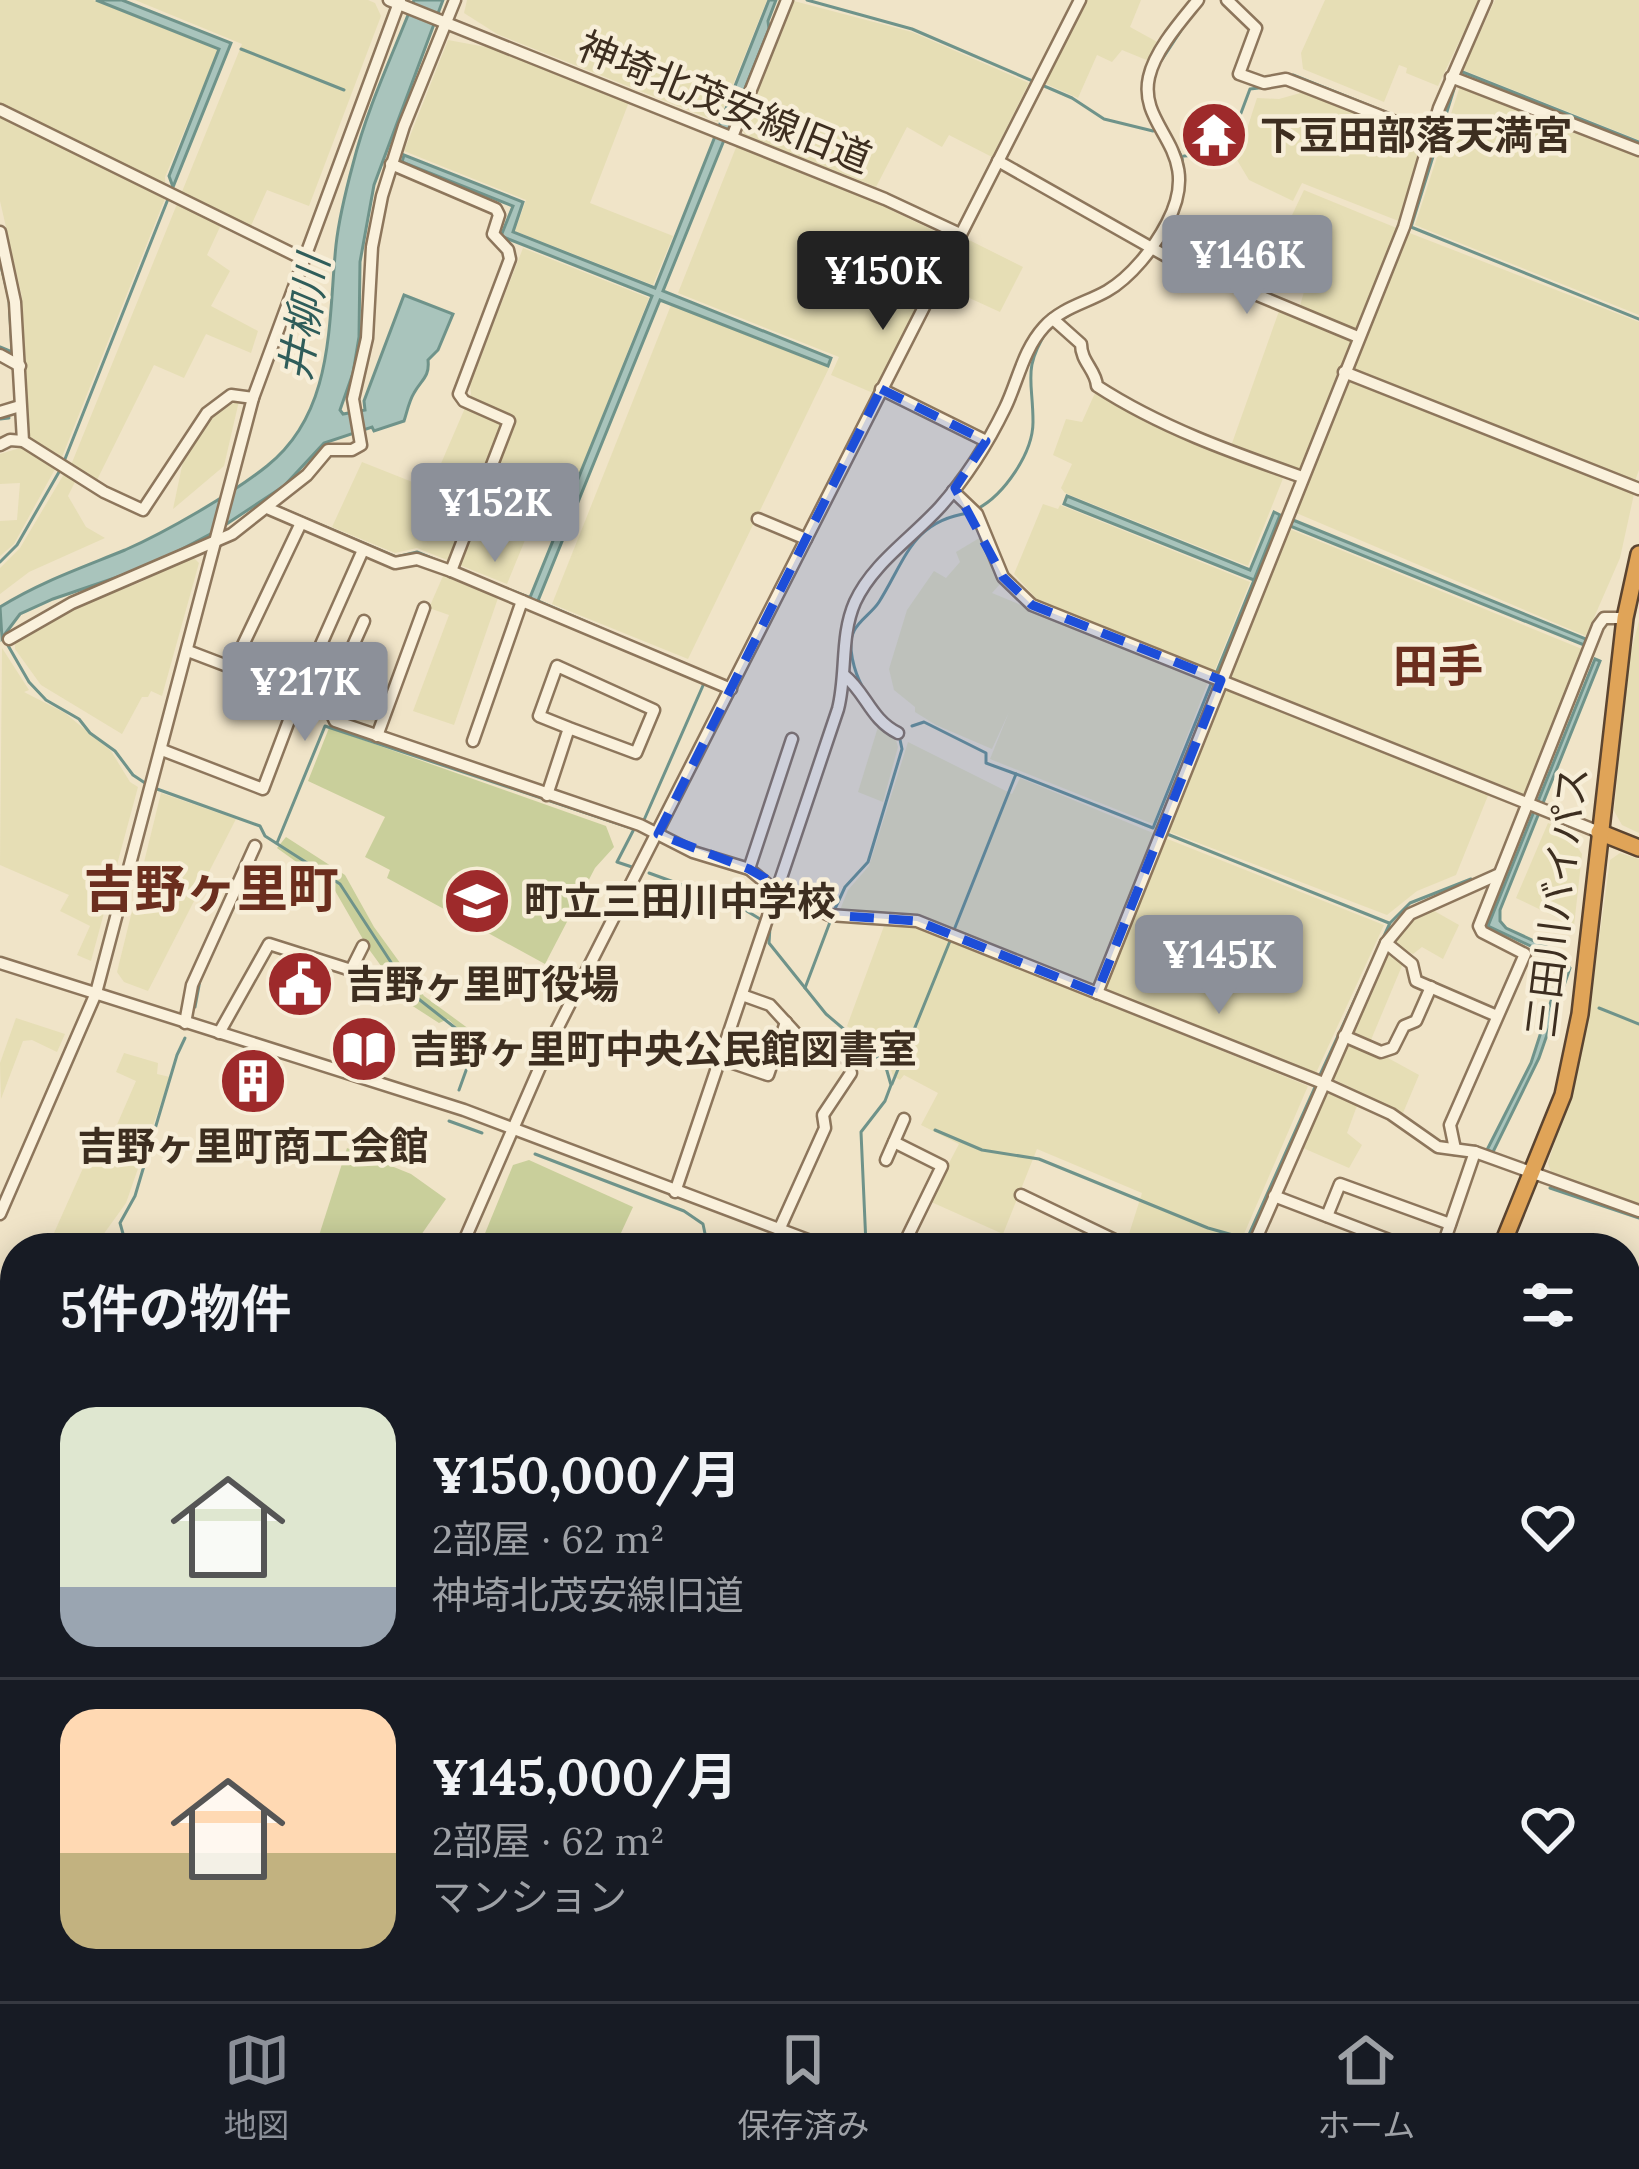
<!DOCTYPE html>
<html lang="ja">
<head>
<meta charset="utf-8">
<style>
	:root { --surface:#171b24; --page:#242831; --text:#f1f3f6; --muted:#9ea1a6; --line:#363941; --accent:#8c9099 }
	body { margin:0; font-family:Lora,"Noto Sans JP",serif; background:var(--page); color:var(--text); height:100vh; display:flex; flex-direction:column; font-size:45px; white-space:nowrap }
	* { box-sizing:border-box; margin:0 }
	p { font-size:39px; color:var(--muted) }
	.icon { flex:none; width:66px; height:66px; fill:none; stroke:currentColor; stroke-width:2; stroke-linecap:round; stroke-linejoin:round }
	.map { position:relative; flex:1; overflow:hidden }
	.panel { position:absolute; left:0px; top:1233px; width:1641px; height:768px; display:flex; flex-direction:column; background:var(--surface); border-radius:48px 48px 0 0; box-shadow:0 6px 30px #0003 }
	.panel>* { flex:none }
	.price { position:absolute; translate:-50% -102px; padding:0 27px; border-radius:12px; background:var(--accent); color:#fff; font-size:39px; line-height:78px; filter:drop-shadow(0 3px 6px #0008) }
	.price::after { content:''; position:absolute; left:50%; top:72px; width:36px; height:27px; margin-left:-18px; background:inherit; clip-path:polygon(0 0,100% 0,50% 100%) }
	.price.on { background:#222; color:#fff }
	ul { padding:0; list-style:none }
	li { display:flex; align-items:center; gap:36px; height:300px; padding:0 60px }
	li+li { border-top:3px solid var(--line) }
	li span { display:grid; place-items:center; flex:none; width:336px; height:240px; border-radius:36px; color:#555 }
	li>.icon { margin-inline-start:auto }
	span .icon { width:144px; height:144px; fill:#fffc; stroke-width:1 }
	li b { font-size:51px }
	h2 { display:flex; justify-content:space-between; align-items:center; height:144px; padding:0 60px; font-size:51px }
	.tabs { display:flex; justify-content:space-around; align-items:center; height:168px; border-top:3px solid var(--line); background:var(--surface); font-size:33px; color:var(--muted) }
	.tabs a { display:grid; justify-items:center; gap:6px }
	.tabs .on { color:var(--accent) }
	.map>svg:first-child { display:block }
	.farmland { fill:#e6deb5 }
	.green { fill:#c9cf9b }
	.water { fill:#a9c4bc; stroke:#6f938a; stroke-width:3 }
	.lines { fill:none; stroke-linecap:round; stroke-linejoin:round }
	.stream { stroke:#6f938a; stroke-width:3 }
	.river { stroke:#a9c4bc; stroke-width:18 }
	.minor-casing { stroke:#8d765c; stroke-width:15 }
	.major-casing { stroke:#5b4430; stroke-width:18 }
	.highway-casing { stroke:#5b4430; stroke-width:20 }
	.minor { stroke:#faf1dc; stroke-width:10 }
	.major { stroke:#f3d9a0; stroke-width:14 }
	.highway { stroke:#e0a458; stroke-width:15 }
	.rail-casing { stroke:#3d2e20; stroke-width:8 }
	.rail { stroke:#f7eed8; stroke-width:3; stroke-dasharray:9; stroke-linecap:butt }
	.marked { fill:#1d4ed8; fill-opacity:0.2; stroke:#1d4ed8; stroke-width:9; stroke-dasharray:24 15; stroke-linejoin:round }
	.labels { text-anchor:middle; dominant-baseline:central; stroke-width:9; stroke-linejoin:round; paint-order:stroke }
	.street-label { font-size:39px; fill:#3d2e20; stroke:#f7eed8 }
	.poi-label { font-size:39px; font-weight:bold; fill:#3d2e20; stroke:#f7eed8; text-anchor:start }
	.water-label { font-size:42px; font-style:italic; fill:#2f5d5a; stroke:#f7eed8 }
	.quarter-label { font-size:45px; font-weight:bold; fill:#6b2e1e; stroke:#f7eed8 }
	.district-label { font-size:51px; font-weight:bold; fill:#6b2e1e; stroke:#f7eed8 }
</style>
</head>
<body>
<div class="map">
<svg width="1639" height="2001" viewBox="0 0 1639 2001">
	<rect width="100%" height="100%" fill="#f0e4c8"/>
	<g class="farmland">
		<polygon points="0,0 93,0 218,50 165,177 166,196 62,457 29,437 22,297 0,201"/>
		<polygon points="135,0 368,0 375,3 381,16 309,206 267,190 250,228 225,216 207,255 230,271 211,306 258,331 251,353 206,334 184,378 154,365 97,480 71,465 242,44"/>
		<polygon points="467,0 767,0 718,122 497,34 464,13"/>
		<polygon points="1086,0 1141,0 1130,27 1161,44 1149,61 1122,50 1112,62 1097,55 1078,98 1044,83"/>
		<polygon points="1325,0 1479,0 1438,86 1406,73 1407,68 1399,65 1384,102 1303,69 1301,53"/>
		<polygon points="1495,0 1639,0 1639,140 1463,70"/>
		<polygon points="794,1 912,32 1029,83 992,157 949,135 942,147 907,127 876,187 745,135 742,129"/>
		<polygon points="448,40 491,48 629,102 590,203 673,236 653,285 515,231 526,200 404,151"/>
		<polygon points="1461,83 1639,156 1639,315 1415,225"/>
		<polygon points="1304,92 1425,139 1401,222 1302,183 1293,201 1249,180 1237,160 1257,98 1279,99"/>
		<polygon points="737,145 876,203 943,235 947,245 873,393 831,375 839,357 678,293"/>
		<polygon points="1304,190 1399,229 1356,329 1300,306 1305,288 1288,279 1293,262 1274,253"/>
		<polygon points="1407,232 1639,322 1639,470 1635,481 1351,369"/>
		<polygon points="965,238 1023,267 1000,312 941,285"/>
		<polygon points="523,248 649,298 554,537 530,528 507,584 417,548 395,553 332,527 362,462 430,489 471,394 470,384"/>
		<polygon points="671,305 829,368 688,659 552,604"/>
		<polygon points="1279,311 1353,340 1299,471 1231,446"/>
		<polygon points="1346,378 1634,494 1620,558 1586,636 1294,512"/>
		<polygon points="1101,392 1133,414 1211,450 1284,476 1248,566 1065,493 1061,488 1072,464 1053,455 1066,419 1082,422 1095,393"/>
		<polygon points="239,401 224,466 173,509 186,447 211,413"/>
		<polygon points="23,447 55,469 14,544 0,556 0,521 17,520 20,483 0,484 0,454"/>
		<polygon points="64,474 77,478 68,496 86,527 105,538 29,572 0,594 0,568 20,548"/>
		<polygon points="1043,504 1058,509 1060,505 1250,582 1214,672 1041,604 1014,574"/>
		<polygon points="1287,528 1582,649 1524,794 1228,677"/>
		<polygon points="981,537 1001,583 992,593 1208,682 1153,824 990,759 1009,712 992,749 936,725 915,712 915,707 894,690 889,669 907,610 934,571 946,578 960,562 956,552"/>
		<polygon points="192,556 199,563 162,696 151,691 148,697 142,697 122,734 41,685 15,649 15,640 82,604 139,583"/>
		<polygon points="443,576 498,598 454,725 413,711 449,615 429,608"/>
		<polygon points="1639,621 1639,833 1622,825 1614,811 1629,659"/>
		<polygon points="2,648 29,690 24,692 65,713 111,751 130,782 138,787 91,961 77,955 90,926 60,911 69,895 0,865"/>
		<polygon points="1224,687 1489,793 1456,875 1417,891 1387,915 1167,831"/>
		<polygon points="878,727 895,737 898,747 883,802 858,792"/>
		<polygon points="908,742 1012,794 1020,778 1153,833 1094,986 913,915 840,910 848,890 869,866"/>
		<polygon points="161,793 236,819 148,991 124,982 117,972"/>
		<polygon points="1548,823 1566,831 1582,854 1574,926 1516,898"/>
		<polygon points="1165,838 1384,925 1316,1073 1105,989"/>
		<polygon points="1620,853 1639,859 1639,1205 1551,1172 1548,1163 1574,1084 1590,1005 1610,860"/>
		<polygon points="1429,908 1459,925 1443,959 1422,947 1413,954 1393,943 1410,919"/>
		<polygon points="912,925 1308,1086 1244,1234 1247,1248 1134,1248 1139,1241 1129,1234 1142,1193 1037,1149 1003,1234 929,1201 959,1144 921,1125 938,1093 904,1075 900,1080 893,1076 887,1058 847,1026 884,926"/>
		<polygon points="1389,950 1404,961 1368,1047 1419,1075 1403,1113 1331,1078"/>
		<polygon points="16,1018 65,1034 57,1052 32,1040 23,1041 1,1099 0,1063"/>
		<polygon points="124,1053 158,1063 157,1074 170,1077 126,1203 95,1246 54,1233 96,1139 109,1143 136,1081 116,1072"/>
		<polygon points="1328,1090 1358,1103 1347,1133 1362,1145 1349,1168 1303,1148"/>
		<polygon points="1639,1365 1639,1516 1626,1510 1626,1392"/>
		<polygon points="0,1659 15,1665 15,1829 0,1823"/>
		<polygon points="0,1829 15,1836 15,1983 0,1977"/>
		<polygon points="21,1986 349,1986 343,2001 58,2001"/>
		<polygon points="537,1986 714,1986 711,2001 531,2001"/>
	</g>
	<g class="green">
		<polygon points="329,728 606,826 614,847 595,868 545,964 387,878 390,870 365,857 385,817 308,781"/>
		<polygon points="286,837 345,875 374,927 424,996 469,1029 464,1034 448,1019 439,1023 408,1003 368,948 334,889 277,848"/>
		<polygon points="347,1148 411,1174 446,1199 412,1248 315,1248"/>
		<polygon points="529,1160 633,1207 614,1248 479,1248 513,1165"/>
		<polygon points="877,1986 1429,1986 1452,2001 863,2001"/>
	</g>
	<g class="water">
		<polygon points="96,0 122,0 231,43 173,187 169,176 219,49"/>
		<path d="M 414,0 L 443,0 L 374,185 L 360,262 L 359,337 L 353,373 L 340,410 L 343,414 L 365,410 L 364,401 L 404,295 L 453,314 L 438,350 L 428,360 C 430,377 421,380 414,393 C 409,401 407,412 404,421 L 374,431 L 372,427 L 324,443 L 284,486 L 216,531 L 150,566 L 53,599 L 20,614 L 2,638 L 0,607 C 40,582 81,568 125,550 C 166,532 232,494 267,466 C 335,412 328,322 336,245 C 339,218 346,190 353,164 C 367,108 393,54 414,0 Z"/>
		<polygon points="769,0 776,0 768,21 769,29 663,291 831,358 828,366 660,300 537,603 529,600 652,296 501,236 513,206 402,162 404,155 523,202 513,232 655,288"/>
		<polygon points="1067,496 1250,570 1274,512 1280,515 1254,580 1064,504"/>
		<polygon points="1293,520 1586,639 1584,645 1290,526"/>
		<polygon points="1595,659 1600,661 1500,910 1500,921 1506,928 1560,953 1570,968 1539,1058 1493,1152 1487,1150 1531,1063 1562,967 1556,958 1488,926"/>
	</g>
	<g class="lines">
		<g class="stream">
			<polyline points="807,0 912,29 1072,98 1104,119 1153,131"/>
			<polyline points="241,49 344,90"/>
			<polyline points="1161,61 1182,29"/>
			<polyline points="1460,71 1639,142"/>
			<polyline points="1293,75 1425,128"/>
			<polyline points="1454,89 1411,227 1639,319"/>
			<polyline points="1173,142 1182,157 1183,171"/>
			<polyline points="1184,156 1226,153 1250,89 1286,85"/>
			<polyline points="0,262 9,299 12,352 0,347"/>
			<polyline points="1061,320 1078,310"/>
			<polyline points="0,419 9,418"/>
			<polyline points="65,459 168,199"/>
			<polyline points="281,508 396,557 417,552 441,562"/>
			<path d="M 977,509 C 1004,495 1033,453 1033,422 C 1033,379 1022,370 1048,329"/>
			<polyline points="0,562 17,545 59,472"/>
			<polyline points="495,584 531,598"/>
			<polyline points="538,601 683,664"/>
			<polyline points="6,642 29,682 46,700 79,719 90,733 115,751 133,775 148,785"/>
			<polyline points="1217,671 1254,580"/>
			<path d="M 862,686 C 855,673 846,645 854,631 C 859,620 872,613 879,602 C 906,559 912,521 969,513"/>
			<polyline points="912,726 924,722 986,753 986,763 1016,774"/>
			<polyline points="157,789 260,826 265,836 340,884 411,993 463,1034 469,1048 468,1065 459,1090"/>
			<polyline points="644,820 705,681"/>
			<polyline points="1167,834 1389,923"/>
			<polyline points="277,843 325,726 634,829 617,862 632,867"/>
			<polyline points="649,873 737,905 760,919"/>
			<polyline points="833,913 845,887 868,862 902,749 899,735"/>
			<polyline points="770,927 769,943 826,1014 885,1064 891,1085 885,1101 861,1132 866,1245"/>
			<polyline points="954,930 1016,774 1153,828 1211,684"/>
			<polyline points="204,971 235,903"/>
			<polyline points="805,988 830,922"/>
			<polyline points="195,1007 200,980"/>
			<polyline points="1599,1008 1639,1024"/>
			<polyline points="1320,1075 1390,923 1410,903 1471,879"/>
			<polyline points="892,1084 950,941"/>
			<polyline points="449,1121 482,1133"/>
			<polyline points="935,1130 982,1150 1039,1159 1208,1228 1247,1239 1315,1087"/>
			<polyline points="535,1154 684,1211 703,1224 708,1248"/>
			<polyline points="1550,1188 1639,1218"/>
			<polyline points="127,1248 120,1223 135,1196 177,1055 185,1038"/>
			<polyline points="4,1512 7,1506"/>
			<polyline points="1626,1514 1639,1520"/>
			<polyline points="0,1652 15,1657"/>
			<polyline points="0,1826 15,1832"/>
			<polyline points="718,2001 720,1986"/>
			<polyline points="911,2001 913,1997"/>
		</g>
		<polyline class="river" points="1626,1861 1639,1847"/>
		<g class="minor-casing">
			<g id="minor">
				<polyline points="389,0 885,199 960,234"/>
				<polyline points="1227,0 1256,28 1239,74 1264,83 1286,79 1431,136"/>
				<polyline points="1451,77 1639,150"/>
				<polyline points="0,110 303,259"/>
				<polyline points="732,137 787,0"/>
				<polyline points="998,161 1173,260 1358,337"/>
				<polyline points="391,164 496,209 499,215 493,234 508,250 510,259 459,394 464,401 509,421 451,571"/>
				<polyline points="0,232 15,302 23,441 104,492 143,510 207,413 231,395 253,398"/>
				<path d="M 1053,319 L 1081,344 C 1081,362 1096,370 1097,386 C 1160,427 1231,452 1302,477"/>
				<polyline points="0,355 20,366"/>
				<polyline points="1344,372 1639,489"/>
				<polyline points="881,389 986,441"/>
				<polyline points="0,412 20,406"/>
				<polyline points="0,445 10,440 23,441"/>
				<polyline points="953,491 977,514 1003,577 1032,605 1599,832"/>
				<polyline points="267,508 395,563 417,559 451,571 731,689"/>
				<polyline points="758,519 806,539"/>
				<polyline points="9,639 72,603 232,534 307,475 328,450 352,450 361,445 353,399 367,338 372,247 382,196 404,126 455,0"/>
				<polyline points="188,651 327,704 335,721 640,825 693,852 749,869 777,892 829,915 917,921 1323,1083 1391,1114 1438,1147 1475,1152 1639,1211"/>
				<polyline points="232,668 301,523"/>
				<path d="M 845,676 C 866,693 871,720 898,733"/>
				<polyline points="327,704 364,621"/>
				<polyline points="377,736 424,608"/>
				<polyline points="473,741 522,601"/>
				<polyline points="162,750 263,789 299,694 363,550"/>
				<polyline points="547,795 569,728 539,716 557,666 654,710 636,753 569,728"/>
				<polyline points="749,869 792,739"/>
				<polyline points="1386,943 1412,964 1416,981 1497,1016"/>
				<polyline points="0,963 464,1110 829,1248"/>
				<polyline points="1097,993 1404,227 1439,108 1486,0"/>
				<polyline points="742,995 770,1005 802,1040 850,1060"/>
				<polyline points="185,1023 192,985 255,846"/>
				<polyline points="219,1033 269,944 351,970 363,946"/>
				<polyline points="1344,1036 1381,1052 1393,1048 1404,1026 1416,1021 1431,987"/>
				<polyline points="721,1059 768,1075 786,1022"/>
				<polyline points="894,1142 942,1166 902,1248"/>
				<polyline points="1455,1149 1450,1125 1525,954 1482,932 1479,926 1598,626 1604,618 1625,618"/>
				<polyline points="886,1160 904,1119"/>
				<path d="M 675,1192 L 838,709 C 847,674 840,636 855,602 C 873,563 911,539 940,507 C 965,479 988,443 1005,408 C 1018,381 1023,350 1044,327 C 1061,308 1086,303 1107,291 C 1131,277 1154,248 1167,223 C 1206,149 1137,130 1149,77 C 1155,50 1181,21 1198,0"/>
				<polyline points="1021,1195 1123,1244 1123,1248"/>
				<polyline points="1274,1196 1410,1248"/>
				<polyline points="0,1214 96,993 253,398 400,0"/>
				<polyline points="1327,1216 1340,1184 1450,1224"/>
				<polyline points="779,1230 825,1128 823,1115 851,1073"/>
				<polyline points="461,1248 553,1037 1080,0"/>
				<polyline points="1252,1248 1386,943 1410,914 1497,875"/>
				<polyline points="1442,1248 1475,1152"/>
				<polyline points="0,1527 7,1549 0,1565"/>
				<polyline points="1626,1596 1639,1602"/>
				<polyline points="0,1641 15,1647"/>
				<polyline points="1626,1686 1639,1663"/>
				<polyline points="1626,1920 1639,1906"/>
				<polyline points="913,1986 937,2001"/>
				<polyline points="1513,1986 1535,2001"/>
				<polyline points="360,2001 366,1986"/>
				<polyline points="1468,2001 1479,1986"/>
				<polyline points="1567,2001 1577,1986"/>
			</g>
		</g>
		<g class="major-casing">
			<polyline id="major" points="0,1992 22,2001"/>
		</g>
		<g class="highway-casing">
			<g id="highway">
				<polyline points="1599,832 1639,848"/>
				<polyline points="1501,1248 1563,1095 1580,1014 1625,618 1639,554"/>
				<polyline points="0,1316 15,1320"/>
				<polyline points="1626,1706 1639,1712"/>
				<polyline points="829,2001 844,1986"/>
			</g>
		</g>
		<use href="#minor" class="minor"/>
		<use href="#major" class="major"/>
		<use href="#highway" class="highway"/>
		<g class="rail-casing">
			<g id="rail">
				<polyline points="0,1472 15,1473"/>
				<polyline points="0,1493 15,1494"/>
				<polyline points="1626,1767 1639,1772"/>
				<polyline points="1626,1788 1639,1794"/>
			</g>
		</g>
		<use href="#rail" class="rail"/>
	</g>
	<path class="marked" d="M 881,389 L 986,441 L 955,488 L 1003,577 L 1032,605 L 1221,680 L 1097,993 L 917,921 L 829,915 L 749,869 L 658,834 Z"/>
	<defs>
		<g id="temple-disc" transform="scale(3.45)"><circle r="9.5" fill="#9e2a2b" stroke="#f7eed8"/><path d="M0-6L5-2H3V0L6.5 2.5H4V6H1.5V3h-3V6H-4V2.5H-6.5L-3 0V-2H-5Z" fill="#fff"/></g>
		<g id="school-disc" transform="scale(3.45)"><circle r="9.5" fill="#9e2a2b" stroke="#f7eed8"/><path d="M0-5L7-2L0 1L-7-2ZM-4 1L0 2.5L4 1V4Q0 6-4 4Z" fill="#fff"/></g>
		<g id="civic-disc" transform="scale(3.45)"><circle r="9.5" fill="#9e2a2b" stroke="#f7eed8"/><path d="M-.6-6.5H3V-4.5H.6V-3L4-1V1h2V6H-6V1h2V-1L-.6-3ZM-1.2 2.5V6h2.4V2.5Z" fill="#fff"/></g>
		<g id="library-disc" transform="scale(3.45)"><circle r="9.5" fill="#9e2a2b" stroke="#f7eed8"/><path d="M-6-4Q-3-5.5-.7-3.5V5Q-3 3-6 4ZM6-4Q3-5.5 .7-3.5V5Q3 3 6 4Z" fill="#fff"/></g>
		<g id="building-disc" transform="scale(3.45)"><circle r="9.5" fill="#9e2a2b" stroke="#f7eed8"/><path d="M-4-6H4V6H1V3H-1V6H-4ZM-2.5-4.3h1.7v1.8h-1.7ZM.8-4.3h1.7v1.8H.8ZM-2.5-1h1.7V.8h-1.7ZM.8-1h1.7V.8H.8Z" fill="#fff"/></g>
	</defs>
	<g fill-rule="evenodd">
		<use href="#temple-disc" x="1214" y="135"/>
		<use href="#school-disc" x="477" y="901"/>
		<use href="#civic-disc" x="300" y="984"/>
		<use href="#library-disc" x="364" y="1049"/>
		<use href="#building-disc" x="253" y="1081"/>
	</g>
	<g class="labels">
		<g class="street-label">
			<text transform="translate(725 102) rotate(22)">神埼北茂安線旧道</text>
			<text transform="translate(1557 902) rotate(-83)">三田川バイパス</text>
		</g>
		<g class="poi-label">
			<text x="1260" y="135">下豆田部落天満宮</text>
			<text x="524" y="901">町立三田川中学校</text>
			<text x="346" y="984">吉野ヶ里町役場</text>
			<text x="410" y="1049">吉野ヶ里町中央公民館図書室</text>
			<text x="253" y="1146" text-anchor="middle">吉野ヶ里町商工会館</text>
		</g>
		<g class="water-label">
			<text transform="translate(304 318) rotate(-81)">井柳川</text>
		</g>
		<g class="quarter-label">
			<text x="1438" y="665">田手</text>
		</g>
		<g class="district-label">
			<text x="211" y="888">吉野ヶ里町</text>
		</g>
	</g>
</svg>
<b class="price" style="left:1247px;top:317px">¥146K</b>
<b class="price on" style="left:883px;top:333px">¥150K</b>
<b class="price" style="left:495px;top:565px">¥152K</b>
<b class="price" style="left:305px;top:744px">¥217K</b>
<b class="price" style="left:1219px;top:1017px">¥145K</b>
<section class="panel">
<h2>5件の物件<svg class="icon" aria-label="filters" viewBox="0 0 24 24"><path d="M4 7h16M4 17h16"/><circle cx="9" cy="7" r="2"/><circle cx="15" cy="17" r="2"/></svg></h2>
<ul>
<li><span style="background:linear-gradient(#dfe7d0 75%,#9aa5b1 0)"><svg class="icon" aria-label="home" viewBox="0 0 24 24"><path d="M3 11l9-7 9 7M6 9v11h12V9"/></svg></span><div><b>¥150,000/月</b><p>2部屋 · 62 m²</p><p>神埼北茂安線旧道</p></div><svg class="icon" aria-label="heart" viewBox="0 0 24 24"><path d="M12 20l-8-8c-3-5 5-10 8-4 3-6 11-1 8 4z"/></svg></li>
<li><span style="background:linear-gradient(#ffd9b3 60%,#c2b280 0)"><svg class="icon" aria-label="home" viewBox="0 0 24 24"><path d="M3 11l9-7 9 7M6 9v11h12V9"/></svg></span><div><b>¥145,000/月</b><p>2部屋 · 62 m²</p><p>マンション</p></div><svg class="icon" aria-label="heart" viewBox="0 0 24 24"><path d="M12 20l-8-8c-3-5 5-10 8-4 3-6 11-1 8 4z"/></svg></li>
</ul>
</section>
</div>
<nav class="tabs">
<a class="on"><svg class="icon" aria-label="map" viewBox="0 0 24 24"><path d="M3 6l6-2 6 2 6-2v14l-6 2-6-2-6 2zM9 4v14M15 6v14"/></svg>地図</a>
<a><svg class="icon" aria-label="saved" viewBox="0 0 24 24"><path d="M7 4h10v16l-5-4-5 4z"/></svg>保存済み</a>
<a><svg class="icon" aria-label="home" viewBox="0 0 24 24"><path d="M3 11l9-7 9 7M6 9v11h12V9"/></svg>ホーム</a>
</nav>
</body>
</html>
